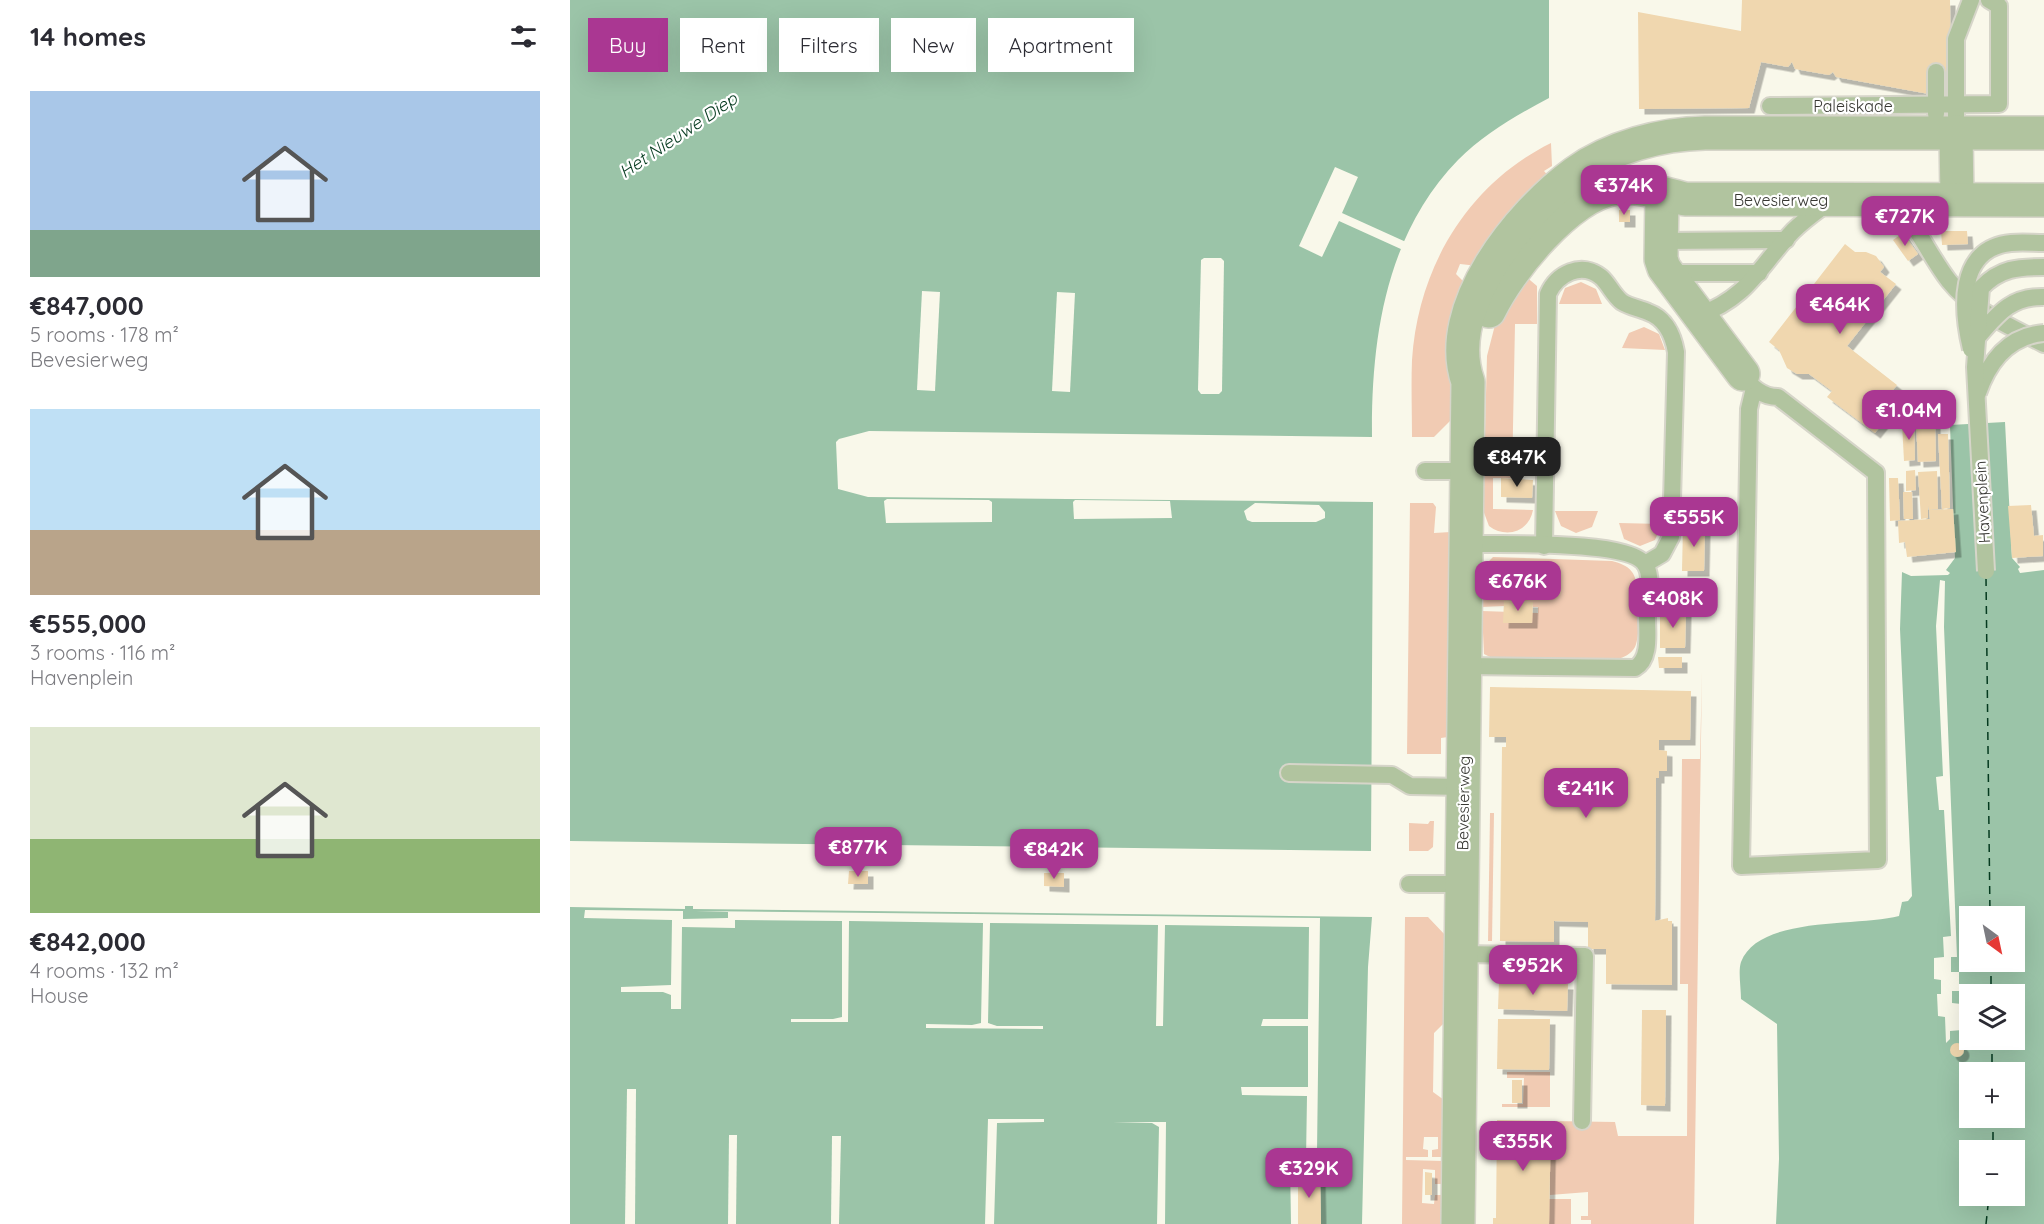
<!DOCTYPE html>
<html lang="en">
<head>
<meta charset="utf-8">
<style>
	:root { --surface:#fff; --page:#f2f2f3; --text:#2b2b33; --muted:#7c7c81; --accent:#aa3792 }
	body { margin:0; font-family:Quicksand,sans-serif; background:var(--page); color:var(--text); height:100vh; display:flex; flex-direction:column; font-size:22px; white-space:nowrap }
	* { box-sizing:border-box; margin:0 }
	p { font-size:20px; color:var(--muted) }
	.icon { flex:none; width:33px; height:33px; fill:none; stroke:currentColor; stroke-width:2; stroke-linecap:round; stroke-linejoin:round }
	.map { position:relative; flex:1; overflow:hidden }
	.details { display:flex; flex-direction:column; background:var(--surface); width:570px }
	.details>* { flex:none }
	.top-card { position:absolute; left:18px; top:18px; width:570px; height:54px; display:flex; gap:12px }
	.needle { width:39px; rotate:147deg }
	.fabs { position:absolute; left:1389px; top:906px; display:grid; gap:12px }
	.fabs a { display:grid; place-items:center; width:66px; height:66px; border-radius:0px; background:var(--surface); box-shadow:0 6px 24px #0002; font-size:30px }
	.price { position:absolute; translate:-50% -51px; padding:0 14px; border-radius:12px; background:var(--accent); color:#fff; font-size:20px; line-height:39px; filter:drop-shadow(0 2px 3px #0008) }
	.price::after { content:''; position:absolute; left:50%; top:36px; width:18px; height:14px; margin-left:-9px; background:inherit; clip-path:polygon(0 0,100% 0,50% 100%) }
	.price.current { background:#222; color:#fff }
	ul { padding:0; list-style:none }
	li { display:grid; align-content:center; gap:12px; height:318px; padding:0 30px }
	li span { display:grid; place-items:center; height:186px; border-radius:0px; color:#555 }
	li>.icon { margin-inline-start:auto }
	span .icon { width:108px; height:108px; fill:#fffc; stroke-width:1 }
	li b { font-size:26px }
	h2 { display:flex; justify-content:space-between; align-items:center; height:72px; padding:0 30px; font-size:26px }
	.tag { padding:0 21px; border-radius:0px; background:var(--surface); box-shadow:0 6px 24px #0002; font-size:21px; line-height:54px }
	.tag.current { background:var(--accent); color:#fff }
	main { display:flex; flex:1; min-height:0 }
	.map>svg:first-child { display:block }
	.green { fill:#f1cbb3 }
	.water { fill:#9bc4a8; fill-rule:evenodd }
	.pier { fill:#f9f8ea }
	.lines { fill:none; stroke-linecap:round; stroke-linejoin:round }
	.ferry { stroke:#053a1f; stroke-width:1.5; stroke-dasharray:8 6; stroke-linecap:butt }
	.building { fill:#f0d7af; filter:url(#shadow) }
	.service-casing { stroke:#d6d5c9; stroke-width:20 }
	.minor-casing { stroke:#d6d5c9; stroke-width:36 }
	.service { stroke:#b1c49f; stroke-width:16 }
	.minor { stroke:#b1c49f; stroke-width:33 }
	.service-bridge-casing { stroke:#d6d5c9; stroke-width:20; stroke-linecap:butt }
	.service-bridge { stroke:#b1c49f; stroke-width:16 }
	.labels { text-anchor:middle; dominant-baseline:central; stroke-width:4.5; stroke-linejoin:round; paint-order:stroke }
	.street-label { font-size:16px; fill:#383833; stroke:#fff }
	.water-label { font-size:18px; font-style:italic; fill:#053a1f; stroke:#fff }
</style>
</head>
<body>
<main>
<section class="details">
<h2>14 homes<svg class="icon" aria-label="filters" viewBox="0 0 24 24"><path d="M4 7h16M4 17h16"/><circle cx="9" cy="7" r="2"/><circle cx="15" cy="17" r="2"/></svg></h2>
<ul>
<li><span style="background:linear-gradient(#a9c7e8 75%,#7fa58c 0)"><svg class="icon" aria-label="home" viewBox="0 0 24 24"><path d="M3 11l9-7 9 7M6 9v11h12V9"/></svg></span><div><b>€847,000</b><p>5 rooms · 178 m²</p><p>Bevesierweg</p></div></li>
<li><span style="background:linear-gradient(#bfe0f5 65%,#b9a48a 0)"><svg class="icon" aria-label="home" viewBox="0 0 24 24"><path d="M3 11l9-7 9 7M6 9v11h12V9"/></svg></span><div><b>€555,000</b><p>3 rooms · 116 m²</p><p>Havenplein</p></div></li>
<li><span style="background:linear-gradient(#dfe7d0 60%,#8fb573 0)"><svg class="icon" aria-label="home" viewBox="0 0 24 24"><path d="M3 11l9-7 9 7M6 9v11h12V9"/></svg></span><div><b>€842,000</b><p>4 rooms · 132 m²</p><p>House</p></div></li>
</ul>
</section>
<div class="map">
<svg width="1474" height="1224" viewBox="0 0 1474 1224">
	<defs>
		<filter id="shadow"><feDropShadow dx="5.5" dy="5.5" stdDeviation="0" flood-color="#0004"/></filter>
	</defs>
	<rect width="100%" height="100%" fill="#f9f8ea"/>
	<g class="green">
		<path d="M 981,143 L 982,166 L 974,171 L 982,180 L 908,266 L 890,264 L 886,274 L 899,287 L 882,419 L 864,437 L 842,437 C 842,412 841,385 842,360 C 848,267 898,184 981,143 Z"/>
		<path d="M 954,275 L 967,286 L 967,324 L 945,324 L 942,478 L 923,478 L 923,509 L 963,510 C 959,532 936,539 919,526 L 913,510 L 917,356 L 925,325 Z"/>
		<polygon points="1011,282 1026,289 1032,304 989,304 995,288"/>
		<polygon points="1074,327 1089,334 1095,350 1052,348 1059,333"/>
		<polygon points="840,503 863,503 866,507 864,533 881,532 878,737 871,738 871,754 837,754"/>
		<polygon points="985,511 1028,511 1022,527 1006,533 991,526"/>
		<polygon points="1049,523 1092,524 1085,540 1070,546 1054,539"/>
		<path d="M 923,557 L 1042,561 C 1049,563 1057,565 1062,572 C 1071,583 1071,634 1065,647 C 1061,654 1054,658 1046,659 L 920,657 L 914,654 L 912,611 L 968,613 L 968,607 L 963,607 L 962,602 L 934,601 L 934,606 L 911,607 L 912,568 Z"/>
		<polygon points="1132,671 1124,1224 1021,1224 1021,1220 1011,1220 1011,1216 1018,1216 1018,1192 980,1195 980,1146 985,1146 986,1129 980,1129 981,1121 1045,1122 1048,1136 1117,1136 1118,984 1110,984 1112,759 1130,759"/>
		<polygon points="920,813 924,813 922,941 918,941"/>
		<polygon points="860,821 864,821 863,847 858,851 839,851 839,823 858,824"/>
		<polygon points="835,917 858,917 876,936 875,1022 864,1033 863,1092 874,1100 873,1157 862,1157 862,1150 868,1149 868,1137 854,1137 853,1149 858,1150 858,1157 836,1157 836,1160 873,1161 873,1184 865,1184 865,1170 853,1169 852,1203 864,1204 865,1195 872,1195 872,1224 832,1224"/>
		<polygon points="937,1072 980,1072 980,1107 932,1107 932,1104 953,1104 954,1078 937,1078"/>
		<rect x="979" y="1199" width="22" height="25"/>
	</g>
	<g class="water">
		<path d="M 0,0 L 979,0 L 979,98 C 947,115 914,134 888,160 C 816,234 801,338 802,437 L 299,431 L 269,439 L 266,442 L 268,489 L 298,497 L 803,502 L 801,851 L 0,841 Z"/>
		<path d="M 1435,422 L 1442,558 L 1450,567 L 1448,569 L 1450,573 L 1474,570 L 1474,1224 L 1206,1224 L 1209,1159 L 1207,1024 L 1171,999 C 1171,988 1168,971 1171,962 C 1189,915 1289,927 1329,916 L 1332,902 L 1338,901 L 1342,896 L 1330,629 L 1332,572 L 1341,576 L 1378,575 L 1380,573 L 1376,570 L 1385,558 L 1380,425 ZM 1400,916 L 1444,916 L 1444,962 L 1400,962 ZM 1400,994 L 1444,994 L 1444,1040 L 1400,1040 ZM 1400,1072 L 1444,1072 L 1444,1118 L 1400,1118 ZM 1400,1150 L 1444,1150 L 1444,1196 L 1400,1196 Z"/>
		<polygon points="115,906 123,906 123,909 802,917 798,967 792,1224 0,1224 0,907 115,909"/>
	</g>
	<g class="pier">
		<polygon points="765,167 788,177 772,213 836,242 833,250 769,221 752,257 729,246"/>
		<polygon points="634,258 651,258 654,261 652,391 649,394 631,394 628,390 631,260"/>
		<polygon points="352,291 370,292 365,391 347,390"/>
		<polygon points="487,292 505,293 500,392 482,391"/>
		<polygon points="317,499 419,500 422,502 422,522 316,523 314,501"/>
		<polygon points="505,500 600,501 602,518 504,519 503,502"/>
		<polygon points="685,503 749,505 755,512 755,518 746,522 682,522 677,520 674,511"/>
		<polygon points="1370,580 1375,581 1374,627 1387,957 1381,957 1381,972 1389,972 1389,991 1382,991 1382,1003 1391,1004 1392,1030 1380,1031 1380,1039 1376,1043 1375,1017 1368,1016 1367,994 1371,994 1371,980 1364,979 1364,958 1374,957 1373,937 1381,936 1374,810 1369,810 1366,777 1373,776 1366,626"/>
		<polygon points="15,910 113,911 113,919 158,918 158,912 126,911 750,918 747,1151 768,1153 768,1163 750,1163 751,1224 721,1224 720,1163 747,1162 736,1160 737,1096 672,1095 671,1087 738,1087 738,1026 691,1026 693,1019 738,1019 739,927 595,925 593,1026 586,1026 588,925 420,923 418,1023 427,1026 473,1026 473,1029 356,1028 356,1024 402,1025 411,1023 413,923 279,921 278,1022 221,1022 221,1019 263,1019 272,1017 272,921 165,920 165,928 112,927 111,1009 101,1009 101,995 93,992 51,992 51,987 101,985 102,920 14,918"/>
		<polygon points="57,1089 66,1089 65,1224 55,1224"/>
		<polygon points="418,1119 474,1119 474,1122 427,1123 424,1224 415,1224"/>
		<polygon points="543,1122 596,1122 595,1224 587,1224 589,1127 582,1123"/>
		<polygon points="159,1135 167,1135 166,1224 158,1224"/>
		<polygon points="262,1136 271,1136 269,1224 261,1224"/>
	</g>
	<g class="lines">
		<g class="ferry">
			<polyline points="1416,578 1420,916"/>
			<polyline points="1421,962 1421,994"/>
			<polyline points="1422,1040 1422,1072"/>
			<polyline points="1423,1118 1423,1150"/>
			<polyline points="1416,1224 1419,1196"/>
		</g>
	</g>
	<g class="building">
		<polygon points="1172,0 1380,0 1381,98 1266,77 1263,72 1259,75 1225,69 1222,62 1218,67 1191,62 1179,108 1069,109 1068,12 1171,31"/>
		<rect x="1049" y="210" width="11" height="12"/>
		<polygon points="1371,231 1397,231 1398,244 1372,245"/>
		<polygon points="1333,233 1348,254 1338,261 1323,240"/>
		<polygon points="1275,244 1285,252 1296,252 1306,256 1314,267 1310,272 1326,284 1277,346 1327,385 1310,406 1320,414 1305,433 1257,397 1262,391 1239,374 1227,374 1217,368 1209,350 1199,342"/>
		<polygon points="1365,421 1366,461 1348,462 1346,422"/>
		<polygon points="1344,422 1345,460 1334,461 1332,423"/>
		<polygon points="1368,434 1378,434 1380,508 1372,509"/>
		<polygon points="1345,470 1346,490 1336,491 1336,471"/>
		<polygon points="1367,471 1368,509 1359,510 1358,506 1358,518 1351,519 1348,472"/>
		<polygon points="931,478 963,480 962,498 931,497"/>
		<polygon points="1319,478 1328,478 1330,520 1320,521"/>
		<polygon points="1333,492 1342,492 1343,519 1334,519"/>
		<polygon points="1461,505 1464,536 1473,535 1473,556 1442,558 1438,506"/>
		<polygon points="1383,509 1386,552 1337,557 1335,542 1329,543 1328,521 1360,519 1359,510"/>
		<polygon points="1113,526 1135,526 1134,571 1112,571"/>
		<polygon points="934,601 963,602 962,623 933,623"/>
		<polygon points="1090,611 1116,611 1115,648 1090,648"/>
		<polygon points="1088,657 1112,657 1112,668 1089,668"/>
		<polygon points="920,687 1121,691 1120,740 1089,740 1089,750 1097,751 1097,771 1089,771 1089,778 1086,778 1085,921 1098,918 1098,921 1102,921 1102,985 1036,984 1036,949 1018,949 1018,922 984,921 984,942 930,941 932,747 936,747 936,737 919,737"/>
		<polygon points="279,871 298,871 298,884 278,884"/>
		<polygon points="474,873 494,873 494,887 474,886"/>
		<polygon points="929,982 998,984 997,1011 928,1009"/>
		<polygon points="1072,1010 1096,1010 1095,1106 1071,1105"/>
		<polygon points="928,1019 980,1019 979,1070 927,1069"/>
		<circle cx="1387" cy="1050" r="7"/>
		<rect x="942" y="1080" width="10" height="23"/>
		<polygon points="927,1120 981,1121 979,1224 923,1224 923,1218 926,1218"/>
		<polygon points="855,1172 862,1173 862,1195 855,1195"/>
		<polygon points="728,1174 750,1174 751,1224 728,1224"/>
	</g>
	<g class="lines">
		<g class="service-casing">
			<g id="service">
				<polyline points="1200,106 1429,104 1429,6 1419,0"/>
				<polyline points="1366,114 1366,72"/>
				<polyline points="1386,116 1386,39 1401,0"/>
				<path d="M 1325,201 C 1347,225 1359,255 1379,281 C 1403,311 1441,327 1474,344"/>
				<polyline points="1092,241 1216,240"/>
				<polyline points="1098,273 1189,273"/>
				<path d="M 1128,316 C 1180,296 1188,268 1223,231 C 1234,220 1247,211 1259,202"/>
				<path d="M 1173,374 C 1180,387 1193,397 1208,397 L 1306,473 L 1308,860 L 1171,866 L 1179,409 L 1184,388"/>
				<polyline points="855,471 897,471"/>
				<path d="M 974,546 L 978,294 C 987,274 1011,261 1031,277 C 1039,284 1043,295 1052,302 C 1060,307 1069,308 1078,312 C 1095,318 1103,335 1106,352 L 1101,537 L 1092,554 L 1075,564"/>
				<path d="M 896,666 L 1065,668 C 1081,659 1077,633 1077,617 C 1078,603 1083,579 1076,566 C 1063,539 928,545 897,544"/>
				<polyline points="719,773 822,775 840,786 894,787"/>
				<polyline points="839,884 892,884"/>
				<polyline points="891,954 1015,956 1012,1121"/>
			</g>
		</g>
		<g class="minor-casing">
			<g id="minor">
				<polyline points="1386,132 1387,199"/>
				<polyline points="1092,194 1091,259 1094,268 1173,374"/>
				<path d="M 919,311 C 939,269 998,196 1046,188 C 1068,185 1094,194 1115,199 L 1474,200"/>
				<path d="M 888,1224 L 898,382 C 872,308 949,214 1005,173 C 1041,147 1091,134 1135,133 L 1474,133"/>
			</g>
		</g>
		<use href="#service" class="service"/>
		<use href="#minor" class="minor"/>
		<g class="service-bridge-casing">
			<g id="service-bridge">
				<path d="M 1406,339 C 1427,315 1440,296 1474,297"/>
				<path d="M 1401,349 C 1392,311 1386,248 1441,243 C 1452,242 1463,243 1474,243"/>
				<path d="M 1408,393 C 1419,361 1439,336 1474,333"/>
				<path d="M 1416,571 L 1405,367 L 1411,288 C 1430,268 1448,267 1474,267"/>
			</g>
		</g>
		<use href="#service-bridge" class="service-bridge"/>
	</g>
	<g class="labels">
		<g class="street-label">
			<text x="1283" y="106">Paleiskade</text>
			<text x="1211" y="200">Bevesierweg</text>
			<text transform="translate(1412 502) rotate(-93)">Havenplein</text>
			<text transform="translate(893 803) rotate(-89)">Bevesierweg</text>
		</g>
		<g class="water-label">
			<text transform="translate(108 135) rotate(-34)">Het Nieuwe Diep</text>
		</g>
	</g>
</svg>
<div class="fabs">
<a><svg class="needle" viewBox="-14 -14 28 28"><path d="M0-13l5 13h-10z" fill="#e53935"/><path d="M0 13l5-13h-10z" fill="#7c7c81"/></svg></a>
<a><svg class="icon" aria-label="layers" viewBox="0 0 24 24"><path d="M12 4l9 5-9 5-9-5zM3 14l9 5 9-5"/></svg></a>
<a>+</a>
<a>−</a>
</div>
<b class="price" style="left:1054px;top:216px">€374K</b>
<b class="price" style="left:1335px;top:247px">€727K</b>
<b class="price" style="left:1270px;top:335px">€464K</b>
<b class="price" style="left:1339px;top:441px">€1.04M</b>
<b class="price current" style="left:947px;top:488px">€847K</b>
<b class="price" style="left:1124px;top:548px">€555K</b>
<b class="price" style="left:948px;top:612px">€676K</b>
<b class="price" style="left:1103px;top:629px">€408K</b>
<b class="price" style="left:1016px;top:819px">€241K</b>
<b class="price" style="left:288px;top:878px">€877K</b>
<b class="price" style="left:484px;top:880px">€842K</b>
<b class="price" style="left:963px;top:996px">€952K</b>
<b class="price" style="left:953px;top:1172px">€355K</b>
<b class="price" style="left:739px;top:1199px">€329K</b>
<div class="top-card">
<a class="tag current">Buy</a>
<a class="tag">Rent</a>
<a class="tag">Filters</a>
<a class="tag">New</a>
<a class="tag">Apartment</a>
</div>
</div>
</main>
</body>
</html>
